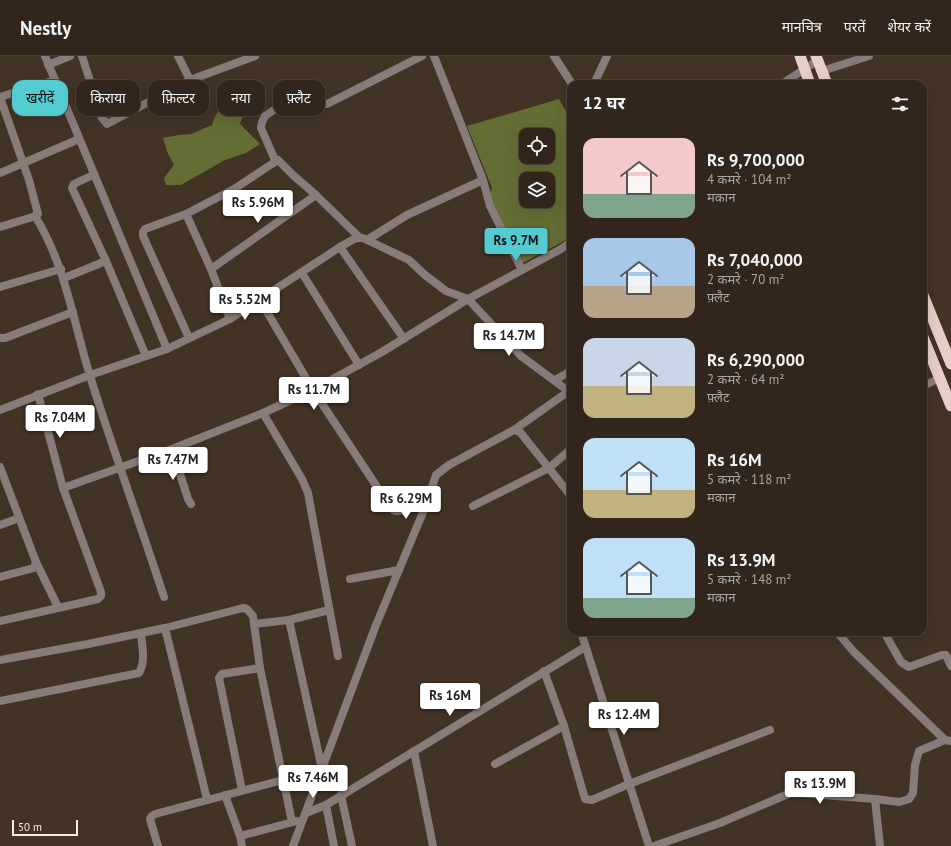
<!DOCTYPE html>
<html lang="hi">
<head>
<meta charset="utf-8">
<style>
	:root { --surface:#32261c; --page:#3d3229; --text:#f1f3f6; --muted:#a8a5a3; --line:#4d433b; --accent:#52ccd0 }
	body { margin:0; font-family:"PT Sans","Noto Sans Devanagari",sans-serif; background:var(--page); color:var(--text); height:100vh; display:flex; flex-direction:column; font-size:15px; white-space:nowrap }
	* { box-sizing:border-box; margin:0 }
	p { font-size:13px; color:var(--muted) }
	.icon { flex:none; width:22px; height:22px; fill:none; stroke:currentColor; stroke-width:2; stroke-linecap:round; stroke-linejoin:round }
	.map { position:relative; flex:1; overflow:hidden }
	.drawer { position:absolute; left:567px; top:24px; width:360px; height:556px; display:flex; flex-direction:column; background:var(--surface); border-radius:12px; box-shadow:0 4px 16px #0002,0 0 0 1px var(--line) }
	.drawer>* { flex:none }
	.top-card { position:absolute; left:12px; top:24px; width:380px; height:36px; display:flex; gap:8px }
	.fabs { position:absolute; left:519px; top:72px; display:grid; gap:8px }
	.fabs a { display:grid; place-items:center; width:36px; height:36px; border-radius:8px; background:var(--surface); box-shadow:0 4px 16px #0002,0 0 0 1px var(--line); font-size:20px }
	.scale { position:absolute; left:12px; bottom:10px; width:66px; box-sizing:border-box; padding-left:4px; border:2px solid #f8eee6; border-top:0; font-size:11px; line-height:14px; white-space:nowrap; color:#f8eee6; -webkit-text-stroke:3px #423325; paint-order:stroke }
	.price { position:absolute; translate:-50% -34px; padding:0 9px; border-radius:4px; background:#fff; color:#222; font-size:13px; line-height:26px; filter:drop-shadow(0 1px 2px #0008) }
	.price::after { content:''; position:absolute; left:50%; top:24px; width:12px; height:9px; margin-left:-6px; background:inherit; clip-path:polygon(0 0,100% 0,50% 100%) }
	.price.selected { background:var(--accent); color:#111 }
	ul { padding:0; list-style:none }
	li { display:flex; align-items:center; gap:12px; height:100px; padding:0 16px }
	li span { display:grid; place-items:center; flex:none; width:112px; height:80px; border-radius:12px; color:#555 }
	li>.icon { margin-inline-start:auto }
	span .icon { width:48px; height:48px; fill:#fffc; stroke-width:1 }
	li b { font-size:17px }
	h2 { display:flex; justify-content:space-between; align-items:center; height:48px; padding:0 16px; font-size:17px }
	.tag { padding:0 14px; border-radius:12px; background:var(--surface); box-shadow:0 4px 16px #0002,0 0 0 1px var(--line); font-size:14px; line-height:36px }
	.tag.selected { background:var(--accent); color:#111 }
	header { display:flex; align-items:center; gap:24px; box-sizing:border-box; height:56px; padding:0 20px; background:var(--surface); border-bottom:1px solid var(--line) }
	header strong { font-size:19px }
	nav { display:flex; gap:22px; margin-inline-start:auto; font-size:14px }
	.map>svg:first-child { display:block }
	.water { fill:#646d34; fill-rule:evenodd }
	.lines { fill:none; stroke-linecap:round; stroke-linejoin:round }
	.minor { stroke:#877c79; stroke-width:8 }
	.trunk { stroke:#e7cec8; stroke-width:11 }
</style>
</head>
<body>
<header>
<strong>Nestly</strong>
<nav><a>मानचित्र</a><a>परतें</a><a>शेयर करें</a></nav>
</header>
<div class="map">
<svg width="951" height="790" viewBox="0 0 951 790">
	<rect width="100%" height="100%" fill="#423325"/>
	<g class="water">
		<path d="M 238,43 L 246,44 L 245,51 L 240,68 L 260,88 L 246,97 L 225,104 L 181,129 L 166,129 L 164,122 L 174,109 L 168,98 L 163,82 L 179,79 L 191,78 L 212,69 C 218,52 221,49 238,43 Z"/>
		<path d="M 559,43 L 571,64 L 571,181 L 566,184 L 521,208 L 489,141 L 492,132 L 467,70 ZM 526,79 L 548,79 L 548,101 L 526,101 ZM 526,123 L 548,123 L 548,145 L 526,145 Z"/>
	</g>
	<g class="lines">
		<g class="minor">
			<polyline points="45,0 167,293"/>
			<polyline points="82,0 102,62 107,68 190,24 255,0"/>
			<polyline points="178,0 190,24"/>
			<polyline points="434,0 483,124 490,150 522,214"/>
			<polyline points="554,0 572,28"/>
			<polyline points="48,9 70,0"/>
			<polyline points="822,15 869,0"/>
			<polyline points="594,28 607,0"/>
			<polyline points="782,28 818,4"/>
			<polyline points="0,41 29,124 38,158 36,160 0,171"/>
			<polyline points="0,41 55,24"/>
			<polyline points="275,104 261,72 262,66 265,60 277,52 290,47 308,49 327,48 422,0"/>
			<polyline points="0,117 79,83"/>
			<polyline points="93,119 74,128 72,132 73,134 106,205 146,300"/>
			<polyline points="186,158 211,213 230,263"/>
			<path d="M 35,160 C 66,210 73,265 90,320 C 113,394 140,467 164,541"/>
			<polyline points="367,184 407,159 483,124"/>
			<polyline points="340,191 404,283"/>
			<polyline points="211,213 316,139"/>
			<polyline points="302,217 359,309"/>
			<polyline points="64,222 106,205"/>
			<polyline points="0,231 61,213"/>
			<polyline points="260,244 313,334 391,452 395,455 398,455 426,449"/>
			<polyline points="0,282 5,282 73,256"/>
			<polyline points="189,282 143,180 143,176 145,173 186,158 234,133 278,104 294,120 316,139 359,181"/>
			<polyline points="555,324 571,315"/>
			<polyline points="923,330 940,322"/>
			<polyline points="0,354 90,319 167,293 230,263 340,191 356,182 363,182 409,204 425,219 446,235 468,243 521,300 571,337"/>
			<polyline points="263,357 302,423 308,437 338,600"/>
			<polyline points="514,374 520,376 571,440"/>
			<polyline points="172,393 188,443 191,448"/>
			<polyline points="0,411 36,506 34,512 0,521"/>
			<polyline points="63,432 172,393 263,357 313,334 382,296 468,243 561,193 571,186"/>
			<polyline points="473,450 549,412 571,393"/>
			<polyline points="0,469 19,462"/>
			<polyline points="36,506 58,551"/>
			<polyline points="350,523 399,514"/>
			<polyline points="289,564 322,713"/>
			<polyline points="0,565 98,543 101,540 101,536 63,432 38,338"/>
			<polyline points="254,568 289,564 329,554"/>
			<polyline points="165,572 207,743"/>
			<polyline points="581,576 649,790"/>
			<polyline points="837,576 854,596 945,684 951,685"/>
			<polyline points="884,576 901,606 909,611 942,599 946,599 951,610"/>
			<polyline points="0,604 88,588 165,572 243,552 247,553 253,560 260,612 292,766"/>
			<polyline points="544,615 564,670 585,743 592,744 629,728 770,674"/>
			<path d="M 0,645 L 139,617 C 146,605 142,590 141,577"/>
			<polyline points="414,695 433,790"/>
			<polyline points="495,708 564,670"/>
			<polyline points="242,734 219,622 222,618 260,612"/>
			<polyline points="225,739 240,780"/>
			<polyline points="341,739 352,790"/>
			<polyline points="875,743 880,790"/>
			<polyline points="326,749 334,790"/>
			<polyline points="306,757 326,749 585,591"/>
			<polyline points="158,790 150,763 152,760 155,758 283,724"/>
			<polyline points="242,790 240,780 297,765"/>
			<polyline points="293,790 376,569 426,449 436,419 449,409 514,374 569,335"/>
			<polyline points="654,790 720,767 788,738 797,737 875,743 899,746 909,743 913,737 915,709 919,695 945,684"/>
		</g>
		<g class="trunk">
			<polyline points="800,0 810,28"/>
			<polyline points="816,0 827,28"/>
			<polyline points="923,239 951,308"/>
			<polyline points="923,281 951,350"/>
		</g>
	</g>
</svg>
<div class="fabs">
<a><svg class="icon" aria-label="locate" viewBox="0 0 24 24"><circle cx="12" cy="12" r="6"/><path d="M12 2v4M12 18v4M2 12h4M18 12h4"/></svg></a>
<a><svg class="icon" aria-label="layers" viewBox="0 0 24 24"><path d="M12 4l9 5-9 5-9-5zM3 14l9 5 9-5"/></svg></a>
</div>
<div class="scale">50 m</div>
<b class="price" style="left:258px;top:168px">Rs 5.96M</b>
<b class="price selected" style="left:516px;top:206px">Rs 9.7M</b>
<b class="price" style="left:245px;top:265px">Rs 5.52M</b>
<b class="price" style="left:509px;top:301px">Rs 14.7M</b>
<b class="price" style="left:314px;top:355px">Rs 11.7M</b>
<b class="price" style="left:60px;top:383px">Rs 7.04M</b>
<b class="price" style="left:173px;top:425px">Rs 7.47M</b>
<b class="price" style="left:406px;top:464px">Rs 6.29M</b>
<b class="price" style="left:450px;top:661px">Rs 16M</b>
<b class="price" style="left:624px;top:680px">Rs 12.4M</b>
<b class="price" style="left:313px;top:743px">Rs 7.46M</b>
<b class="price" style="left:820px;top:749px">Rs 13.9M</b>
<div class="top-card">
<a class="tag selected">खरीदें</a>
<a class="tag">किराया</a>
<a class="tag">फ़िल्टर</a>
<a class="tag">नया</a>
<a class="tag">फ़्लैट</a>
</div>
<section class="drawer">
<h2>12 घर<svg class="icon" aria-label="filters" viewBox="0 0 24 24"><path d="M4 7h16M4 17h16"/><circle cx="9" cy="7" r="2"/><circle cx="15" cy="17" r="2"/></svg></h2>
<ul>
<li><span style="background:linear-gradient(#f6c9c9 70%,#7fa58c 0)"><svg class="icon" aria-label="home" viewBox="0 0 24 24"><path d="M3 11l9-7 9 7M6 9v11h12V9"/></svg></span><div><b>Rs 9,700,000</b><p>4 कमरे · 104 m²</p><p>मकान</p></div></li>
<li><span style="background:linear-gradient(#a9c7e8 60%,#b9a48a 0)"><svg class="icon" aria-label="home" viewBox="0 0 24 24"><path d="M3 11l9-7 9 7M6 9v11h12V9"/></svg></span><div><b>Rs 7,040,000</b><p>2 कमरे · 70 m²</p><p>फ़्लैट</p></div></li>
<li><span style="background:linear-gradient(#c9d6e8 60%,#c2b280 0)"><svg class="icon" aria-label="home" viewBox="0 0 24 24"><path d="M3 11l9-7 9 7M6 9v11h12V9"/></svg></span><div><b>Rs 6,290,000</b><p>2 कमरे · 64 m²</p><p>फ़्लैट</p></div></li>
<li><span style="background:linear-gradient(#bfe0f5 65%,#c2b280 0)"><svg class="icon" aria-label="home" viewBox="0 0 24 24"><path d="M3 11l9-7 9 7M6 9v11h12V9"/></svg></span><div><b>Rs 16M</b><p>5 कमरे · 118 m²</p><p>मकान</p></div></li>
<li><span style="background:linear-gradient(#bfe0f5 75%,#7fa58c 0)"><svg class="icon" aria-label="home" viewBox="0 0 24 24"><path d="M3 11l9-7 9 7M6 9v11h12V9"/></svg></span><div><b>Rs 13.9M</b><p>5 कमरे · 148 m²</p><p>मकान</p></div></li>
</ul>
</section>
</div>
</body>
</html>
